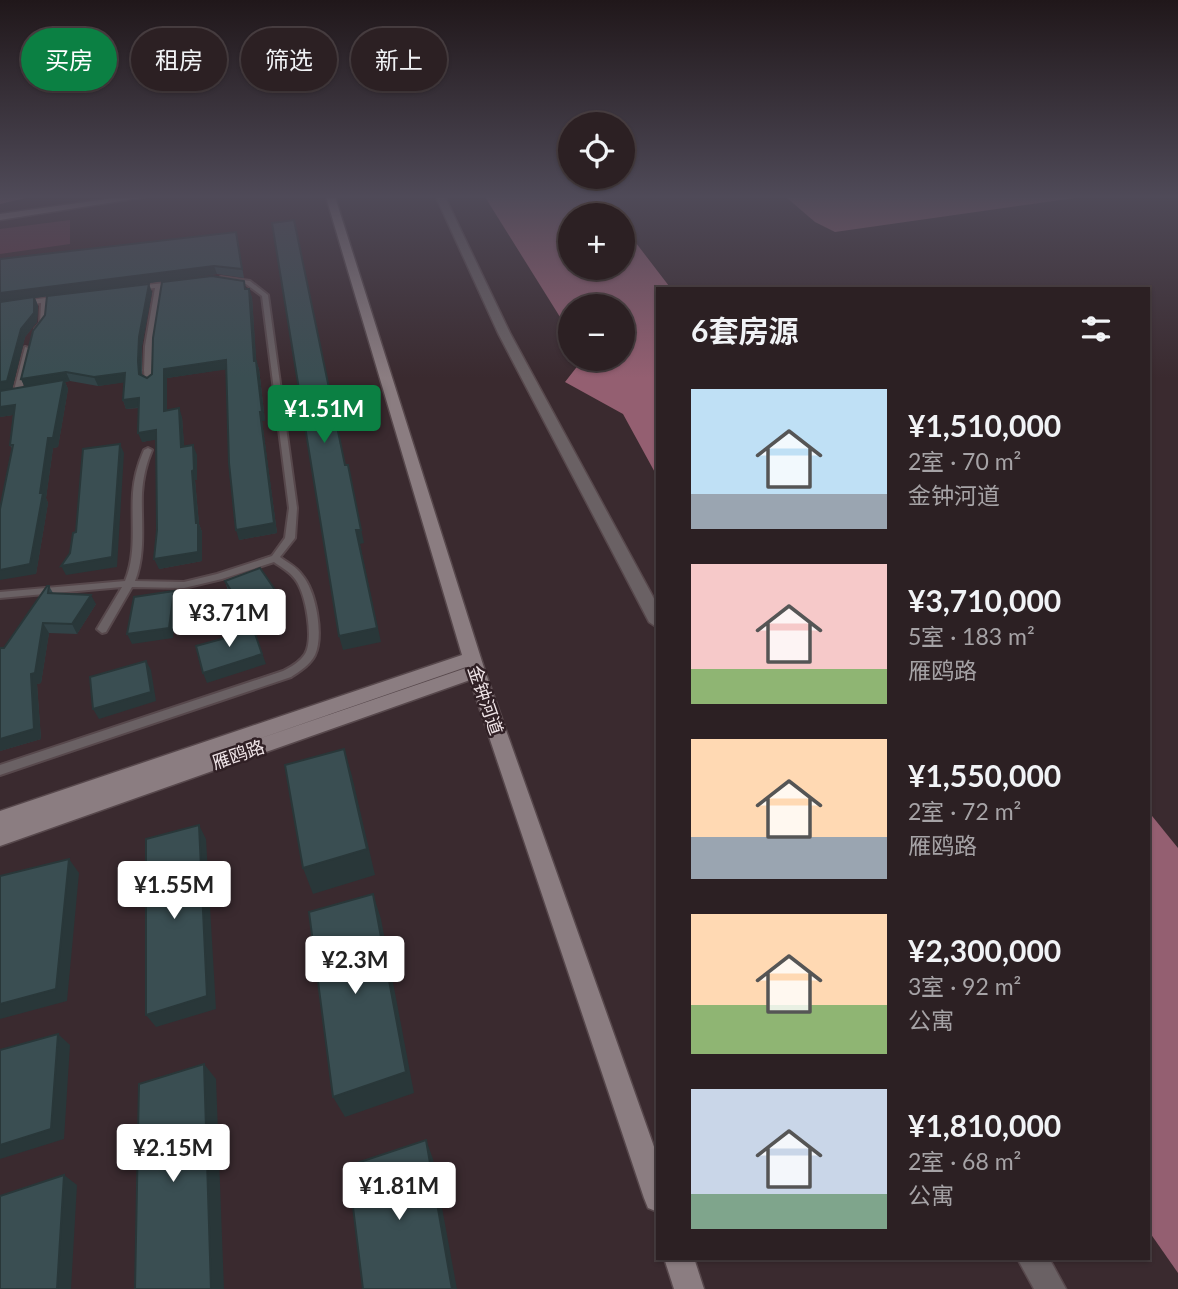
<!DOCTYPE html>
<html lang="zh">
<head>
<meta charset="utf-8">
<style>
	:root { --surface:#2c2023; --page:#382d30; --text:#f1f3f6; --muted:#a6a3a6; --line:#483e41; --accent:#0b8043 }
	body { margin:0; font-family:Lato,"Noto Sans SC",sans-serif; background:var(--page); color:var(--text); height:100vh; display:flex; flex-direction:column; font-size:26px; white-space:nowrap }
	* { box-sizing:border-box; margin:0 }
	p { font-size:23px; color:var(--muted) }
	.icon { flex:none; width:38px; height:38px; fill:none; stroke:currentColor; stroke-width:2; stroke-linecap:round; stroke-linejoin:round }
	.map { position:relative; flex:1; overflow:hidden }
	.details { position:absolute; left:656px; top:287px; width:494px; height:973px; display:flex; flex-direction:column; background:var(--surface); border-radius:0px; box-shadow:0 2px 5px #0004,0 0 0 2px var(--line) }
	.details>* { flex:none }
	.banner { position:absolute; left:21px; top:28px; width:530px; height:63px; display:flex; gap:14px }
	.buttons { position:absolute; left:558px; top:112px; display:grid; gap:14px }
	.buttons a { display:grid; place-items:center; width:77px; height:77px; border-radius:50%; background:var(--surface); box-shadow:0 2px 5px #0004,0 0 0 2px var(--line); font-size:35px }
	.price { position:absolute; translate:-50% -60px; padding:0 16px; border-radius:7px; background:#fff; color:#222; font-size:23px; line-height:46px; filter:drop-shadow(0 2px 4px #0008) }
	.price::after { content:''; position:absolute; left:50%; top:42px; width:21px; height:16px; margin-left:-10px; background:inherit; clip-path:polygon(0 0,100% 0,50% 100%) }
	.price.on { background:var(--accent); color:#fff }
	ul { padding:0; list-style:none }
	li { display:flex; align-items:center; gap:21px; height:175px; padding:0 35px }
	li span { display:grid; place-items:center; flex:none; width:196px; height:140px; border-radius:0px; color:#555 }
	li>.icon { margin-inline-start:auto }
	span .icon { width:84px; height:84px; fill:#fffc; stroke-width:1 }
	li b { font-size:30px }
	h2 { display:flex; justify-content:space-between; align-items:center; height:84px; padding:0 35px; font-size:30px }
	.pill { padding:0 24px; border-radius:32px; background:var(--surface); box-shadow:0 2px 5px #0004,0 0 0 2px var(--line); font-size:24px; line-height:63px }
	.pill.on { background:var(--accent); color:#fff }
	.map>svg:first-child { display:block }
	.green { fill:#603645 }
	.water { fill:#945f71 }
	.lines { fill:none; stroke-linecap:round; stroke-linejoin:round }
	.canal { fill:#945f71; fill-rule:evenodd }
	.lane-casing { stroke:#57484c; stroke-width:4 }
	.street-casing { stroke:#57484c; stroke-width:3 }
	.secondary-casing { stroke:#57484c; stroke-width:3 }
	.lane { fill:#6a6164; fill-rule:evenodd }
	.street { fill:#6a6164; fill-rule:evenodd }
	.secondary { fill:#8b7d81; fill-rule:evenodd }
	.wall { fill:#324347; fill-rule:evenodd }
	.shaded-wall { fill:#293739 }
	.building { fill:#3a4e52; stroke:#293739; stroke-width:2 }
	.labels { text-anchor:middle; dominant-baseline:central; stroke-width:5; stroke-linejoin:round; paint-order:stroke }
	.street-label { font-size:18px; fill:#eee3e6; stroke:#302025 }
</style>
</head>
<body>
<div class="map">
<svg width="1178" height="1289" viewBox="0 0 1178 1289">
	<rect width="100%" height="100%" fill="#3a2a2f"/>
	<polygon class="green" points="70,220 70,244 0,254 0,229"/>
	<g class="water">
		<polygon points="485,197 601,197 615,215 570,215 570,268 623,268 623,226 669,286 668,289 658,289 658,478 623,414 565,382 583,359 623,359 623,306 570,306 570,333"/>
		<polygon points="1082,197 835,232 815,222 787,198"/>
		<polygon points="1148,811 1178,848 1178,1273 1148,1230"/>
	</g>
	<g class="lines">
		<polygon class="canal" points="0,197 30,197 0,204"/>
		<g class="lane-casing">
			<g id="lane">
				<path d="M 221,277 L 250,281 L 268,295 L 297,508 L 295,538 L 280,557 C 288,563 297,567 302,575 C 316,591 324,635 315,655 C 310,665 300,671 291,677 L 0,775 L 0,765 L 283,671 C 291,667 300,662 305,654 C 314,639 306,593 295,579 C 290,572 281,567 274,562 L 222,579 L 184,588 L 132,587 L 106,632 L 102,633 L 97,629 L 122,587 L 0,598 L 0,592 L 125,581 C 137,553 131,522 133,493 C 134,478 138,464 144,450 L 148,448 L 152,450 C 146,464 143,478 142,493 C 141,522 146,553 135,581 L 184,582 L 217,574 L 272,556 L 285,538 L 289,508 L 262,296 L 246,284 L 219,280 L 218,279 Z"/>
				<path d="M 173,282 L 176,284 L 175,285 L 162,287 C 158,320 149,350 153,383 L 149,385 L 145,383 L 144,370 L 145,346 L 155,288 L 137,290 L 134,288 L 137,286 Z"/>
				<polygon points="45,298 59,297 62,299 48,302 46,323 38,331 35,329 40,323 41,303 0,308 0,304"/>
				<polygon points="25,347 32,349 21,394 17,396 13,394"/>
			</g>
		</g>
		<g class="street-casing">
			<g id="street">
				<polygon points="436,197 445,197 510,333 658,606 658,628 649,622 498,333"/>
				<polygon points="1017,1258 1049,1258 1066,1289 1034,1289"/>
			</g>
		</g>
		<g class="secondary-casing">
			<g id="secondary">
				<polygon points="121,197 146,197 0,220 0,214"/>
				<path d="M 326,197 L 335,197 L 485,671 L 658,1158 L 658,1212 L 648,1208 L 644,1198 L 470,680 L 0,846 L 0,811 L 462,655 ZM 466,667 L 466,668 L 235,747 Z"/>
				<polygon points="664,1258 694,1258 704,1289 674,1289"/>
			</g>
		</g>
		<use href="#lane" class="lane"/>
		<use href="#street" class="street"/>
		<use href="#secondary" class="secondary"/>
	</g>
	<g class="wall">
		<path d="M 236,232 L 244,278 L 217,274 L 51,296 L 152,292 L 142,346 L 142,376 L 147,378 L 246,289 L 252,297 L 256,361 L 259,369 L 265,421 L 262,421 L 277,533 L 239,540 L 226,369 L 167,378 L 167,410 L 182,417 L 184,447 L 197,455 L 197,480 L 195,480 L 199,524 L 202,532 L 202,561 L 159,569 L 156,439 L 142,442 L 139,408 L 126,409 L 123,400 L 124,382 L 98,386 L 70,381 L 65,382 L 68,389 L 58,447 L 53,448 L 46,498 L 48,503 L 36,574 L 12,449 L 10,445 L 13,415 L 0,417 L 0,259 ZM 47,296 L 45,315 L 21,379 L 25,387 L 12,389 L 25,337 L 37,322 L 38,306 L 35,298 Z"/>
		<polygon points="225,581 280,597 283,607 247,621 228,591"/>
		<polygon points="49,586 53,593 96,604 77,634 49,633 41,683 37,684 41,739 0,751 0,648 4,648"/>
	</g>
	<g class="shaded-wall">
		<polygon points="214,266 217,274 35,298 38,306 37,322 25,337 12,390 0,393 0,293"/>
		<polygon points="149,284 152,292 142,346 141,370 142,383 139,374 138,361 139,337"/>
		<polygon points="249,289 252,297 257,370 254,361"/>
		<polygon points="226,360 229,369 167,378 167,420 164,411 164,369"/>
		<polygon points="256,361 259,369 265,421 262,421 277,533 239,540 236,530 260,412"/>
		<polygon points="66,372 70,381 65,382 68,389 58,447 53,448 46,498 48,503 36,574 0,580 0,570 40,493 48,438 21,379"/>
		<polygon points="125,373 128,382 98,386 94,377"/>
		<polygon points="139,398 142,407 126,409 123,400"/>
		<polygon points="15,405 19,414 0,417 0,407"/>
		<polygon points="179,408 182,417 185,456 181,447"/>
		<polygon points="156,430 160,439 142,442 138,433"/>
		<polygon points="120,444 124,453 117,567 66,575 61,566 112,557"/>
		<polygon points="193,445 197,455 197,480 195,480 199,524 202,532 202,561 159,569 154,559 192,471"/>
		<polygon points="348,465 364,543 360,544 381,642 343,650 339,636 356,530"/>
		<polygon points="174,591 178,601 173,638 132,644 127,634"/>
		<polygon points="91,595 96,604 77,634 72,624"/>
		<polygon points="280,597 283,607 247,621 244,611"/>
		<polygon points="43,623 49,633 41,683 37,684 41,739 0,751 0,739 31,674"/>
		<polygon points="252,625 266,664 207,683 203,673"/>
		<polygon points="146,661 151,670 156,701 99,719 93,709"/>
		<polygon points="344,749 352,776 375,875 313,894 303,868"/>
		<polygon points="199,825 206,839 216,1009 156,1027 146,1015"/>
		<polygon points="69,859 79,873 67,1001 0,1019 0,1004"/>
		<polygon points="373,894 381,919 414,1093 345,1117 333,1097"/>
		<polygon points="58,1034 70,1045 64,1139 0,1159 0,1145"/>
		<polygon points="204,1064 216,1079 224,1289 211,1289"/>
		<polygon points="426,1140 433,1159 457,1289 452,1289"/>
		<polygon points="64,1175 77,1185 71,1289 57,1289"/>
	</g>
	<g class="building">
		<polygon points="294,220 345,465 348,465 361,530 356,530 377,628 339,636 272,223"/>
		<polygon points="236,232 242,269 214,266 0,293 0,259"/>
		<polygon points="212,276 244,281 245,289 249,289 254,361 256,361 262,412 260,412 274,523 236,530 229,463 226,360 164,369 164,411 179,408 181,447 193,445 194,470 192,471 196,523 198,523 198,552 154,559 157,530 156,430 138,433 139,398 123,400 125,373 94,377 66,372 21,379 33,331 45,315 47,296 149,284 139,337 138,361 139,374 147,378 152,374 153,338 162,282"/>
		<polygon points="34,297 34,313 21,329 7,381 0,382 0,302"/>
		<polygon points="64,380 53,438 48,438 40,493 43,493 30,564 0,570 0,509 13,445 10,445 15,405 0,407 0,391"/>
		<polygon points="120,444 112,557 61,566 70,553 73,533 76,532 83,449"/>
		<polygon points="260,568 280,597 244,611 225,581"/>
		<polygon points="47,586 49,586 48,593 91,595 72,624 43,623 35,673 31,674 34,729 0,739 0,648 4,648"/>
		<polygon points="174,591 169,628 127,634 134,597"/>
		<polygon points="252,625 262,654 203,673 196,646 229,637 228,632"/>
		<polygon points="146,661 151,692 93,709 90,677"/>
		<polygon points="344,749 367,849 303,868 285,765"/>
		<polygon points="199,825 207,996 146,1015 146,839"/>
		<polygon points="69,859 56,989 0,1004 0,876"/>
		<polygon points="373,894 406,1072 333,1097 309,912"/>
		<polygon points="58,1034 51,1129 0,1145 0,1050"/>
		<polygon points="204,1064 211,1289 135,1289 139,1084"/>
		<polygon points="426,1140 452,1289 363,1289 348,1166"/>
		<polygon points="64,1175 57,1289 0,1289 0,1196"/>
	</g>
	<linearGradient id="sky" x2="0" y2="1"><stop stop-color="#20171a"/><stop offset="0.52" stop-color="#4f4a58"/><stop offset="1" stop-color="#4f4a58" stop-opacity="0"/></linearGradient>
	<rect width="1178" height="378" fill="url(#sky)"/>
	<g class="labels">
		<g class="street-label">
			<text transform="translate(486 700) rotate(71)">金钟河道</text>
			<text transform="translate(238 754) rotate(-19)">雁鸥路</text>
		</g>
	</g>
</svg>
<div class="buttons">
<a><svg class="icon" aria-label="locate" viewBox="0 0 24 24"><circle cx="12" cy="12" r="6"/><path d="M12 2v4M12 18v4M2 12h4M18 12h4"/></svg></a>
<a>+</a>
<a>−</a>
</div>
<b class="price on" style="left:324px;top:445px">¥1.51M</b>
<b class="price" style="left:229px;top:649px">¥3.71M</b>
<b class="price" style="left:174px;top:921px">¥1.55M</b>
<b class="price" style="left:355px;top:996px">¥2.3M</b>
<b class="price" style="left:173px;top:1184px">¥2.15M</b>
<b class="price" style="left:399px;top:1222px">¥1.81M</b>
<div class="banner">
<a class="pill on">买房</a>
<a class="pill">租房</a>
<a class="pill">筛选</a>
<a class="pill">新上</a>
</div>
<section class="details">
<h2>6套房源<svg class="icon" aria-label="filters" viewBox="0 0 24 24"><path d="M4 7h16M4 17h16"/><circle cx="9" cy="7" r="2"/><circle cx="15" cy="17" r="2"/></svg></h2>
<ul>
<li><span style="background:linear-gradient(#bfe0f5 75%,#9aa5b1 0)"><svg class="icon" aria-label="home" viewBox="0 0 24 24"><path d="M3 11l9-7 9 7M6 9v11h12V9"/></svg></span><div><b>¥1,510,000</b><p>2室 · 70 m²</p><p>金钟河道</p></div></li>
<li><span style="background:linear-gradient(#f6c9c9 75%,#8fb573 0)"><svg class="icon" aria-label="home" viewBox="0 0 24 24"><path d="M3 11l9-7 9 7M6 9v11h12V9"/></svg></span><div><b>¥3,710,000</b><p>5室 · 183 m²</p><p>雁鸥路</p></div></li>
<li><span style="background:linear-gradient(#ffd9b3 70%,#9aa5b1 0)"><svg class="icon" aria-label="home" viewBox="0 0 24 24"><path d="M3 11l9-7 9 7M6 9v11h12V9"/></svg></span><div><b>¥1,550,000</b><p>2室 · 72 m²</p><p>雁鸥路</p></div></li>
<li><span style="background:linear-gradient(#ffd9b3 65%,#8fb573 0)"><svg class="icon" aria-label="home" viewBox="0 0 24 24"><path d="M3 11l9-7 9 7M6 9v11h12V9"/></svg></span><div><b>¥2,300,000</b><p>3室 · 92 m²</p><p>公寓</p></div></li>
<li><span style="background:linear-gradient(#c9d6e8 75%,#7fa58c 0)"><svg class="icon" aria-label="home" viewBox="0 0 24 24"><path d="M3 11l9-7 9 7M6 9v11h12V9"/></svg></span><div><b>¥1,810,000</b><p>2室 · 68 m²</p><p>公寓</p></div></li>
</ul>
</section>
</div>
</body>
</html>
